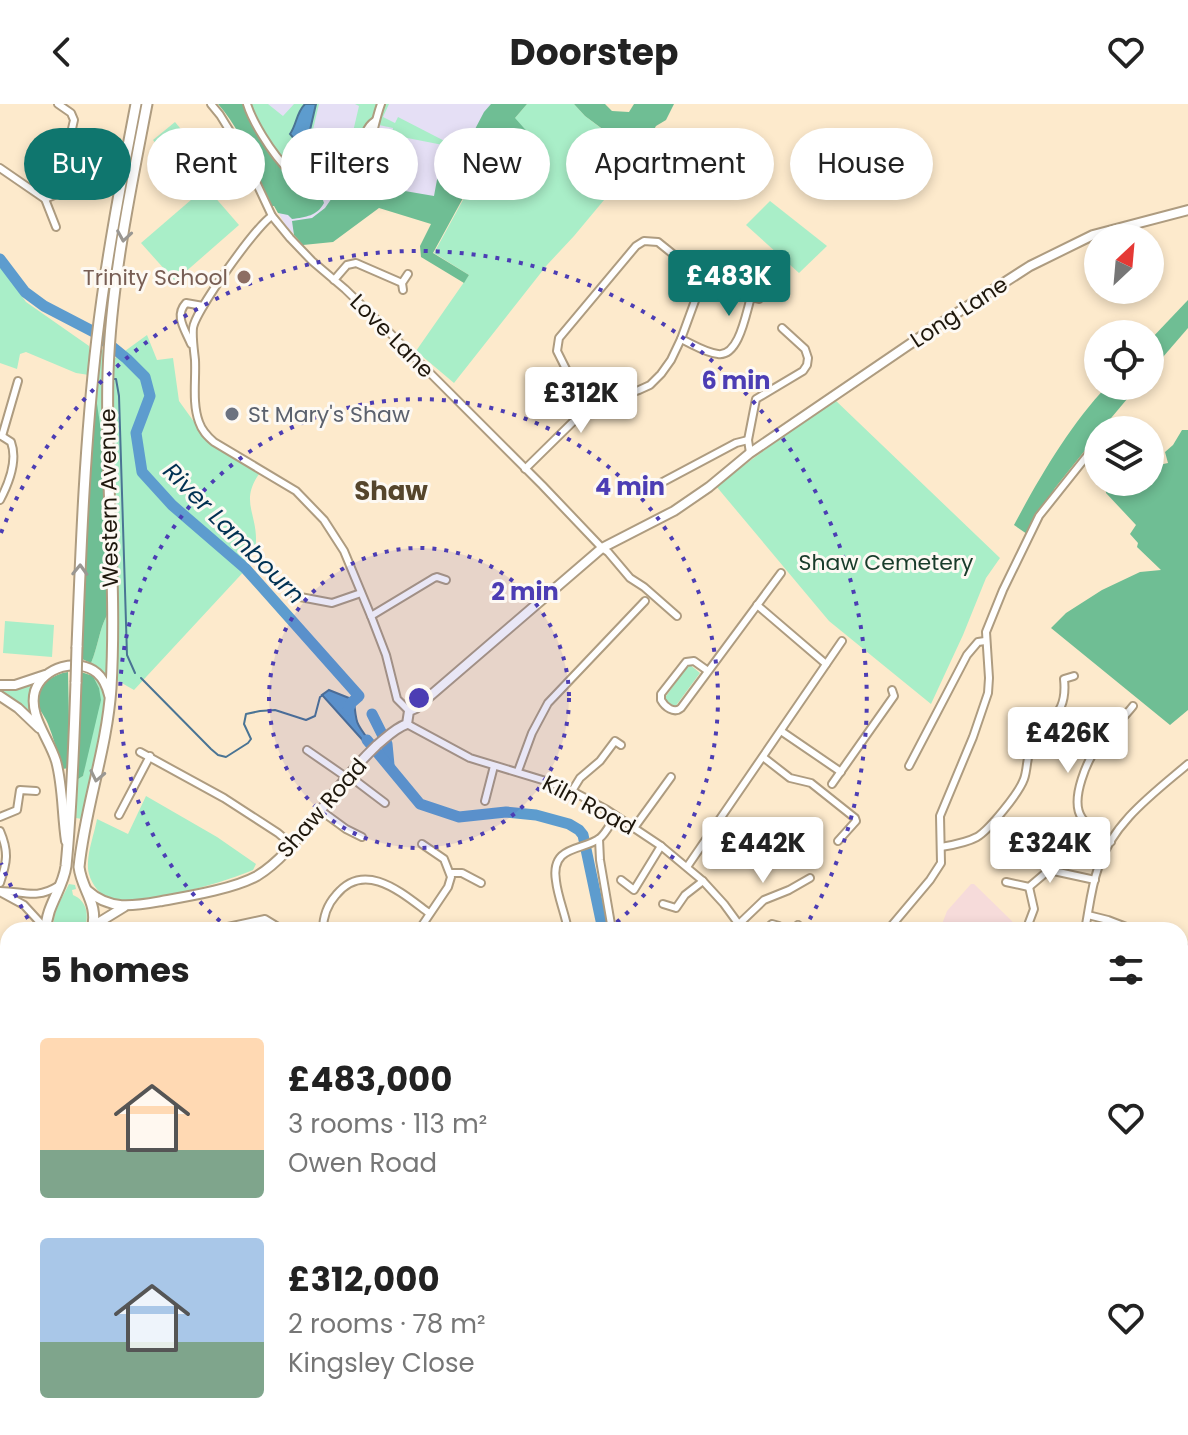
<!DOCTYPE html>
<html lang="en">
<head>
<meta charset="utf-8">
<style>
	:root { --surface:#fff; --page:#f6f6f6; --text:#222; --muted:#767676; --accent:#0f766e }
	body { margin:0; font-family:Poppins,sans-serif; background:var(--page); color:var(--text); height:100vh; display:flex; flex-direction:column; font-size:30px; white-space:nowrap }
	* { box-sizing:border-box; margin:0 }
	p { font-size:26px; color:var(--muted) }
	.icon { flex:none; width:44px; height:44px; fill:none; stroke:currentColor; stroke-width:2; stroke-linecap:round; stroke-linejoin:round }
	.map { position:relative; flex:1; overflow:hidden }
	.panel { position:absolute; left:0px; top:818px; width:1188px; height:514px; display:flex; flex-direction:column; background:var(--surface); border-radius:24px 24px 0 0; box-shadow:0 4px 12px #0003 }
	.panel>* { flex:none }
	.hud { position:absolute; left:24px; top:24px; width:1140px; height:72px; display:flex; gap:16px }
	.needle { width:52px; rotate:26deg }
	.controls { position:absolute; left:1084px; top:120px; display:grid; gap:16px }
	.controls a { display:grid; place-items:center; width:80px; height:80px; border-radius:50%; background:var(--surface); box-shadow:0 4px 12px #0003; font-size:40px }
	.price { position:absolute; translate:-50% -68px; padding:0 18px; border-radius:8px; background:#fff; color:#222; font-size:26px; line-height:52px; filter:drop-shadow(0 2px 4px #0008) }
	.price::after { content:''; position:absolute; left:50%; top:48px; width:24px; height:18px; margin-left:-12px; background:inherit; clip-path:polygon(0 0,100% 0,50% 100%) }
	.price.current { background:var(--accent); color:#fff }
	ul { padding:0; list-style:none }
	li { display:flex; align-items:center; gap:24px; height:200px; padding:0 40px }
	li span { display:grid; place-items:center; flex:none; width:224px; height:160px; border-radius:8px; color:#555 }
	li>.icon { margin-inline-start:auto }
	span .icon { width:96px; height:96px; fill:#fffc; stroke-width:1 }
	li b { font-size:34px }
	h2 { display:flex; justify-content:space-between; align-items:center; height:96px; padding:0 40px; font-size:34px }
	.tag { padding:0 28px; border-radius:36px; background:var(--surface); box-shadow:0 4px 12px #0003; font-size:28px; line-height:72px }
	.tag.current { background:var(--accent); color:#fff }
	header { display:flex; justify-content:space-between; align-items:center; height:104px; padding:0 40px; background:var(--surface); font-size:36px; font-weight:700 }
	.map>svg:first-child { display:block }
	.commercial { fill:#e5dff5 }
	.industrial { fill:#f6dbda }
	.green { fill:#a9eec8 }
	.forest { fill:#6fbe94 }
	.water { fill:#5d9cce; stroke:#4a7494; stroke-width:2 }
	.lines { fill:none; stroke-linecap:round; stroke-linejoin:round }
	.stream { stroke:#4a7494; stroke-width:2 }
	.river { stroke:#5d9cce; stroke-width:11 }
	.minor-casing { stroke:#ae9c80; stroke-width:10 }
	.major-casing { stroke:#ae9c80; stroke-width:12 }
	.highway-casing { stroke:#ae9c80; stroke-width:13 }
	.minor { stroke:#fff; stroke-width:6 }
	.major { stroke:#fff; stroke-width:8 }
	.highway { stroke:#fff; stroke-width:9 }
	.highway-bridge-casing { stroke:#ae9c80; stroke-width:13; stroke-linecap:butt }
	.highway-bridge { stroke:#fff; stroke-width:9 }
	.oneway { stroke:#9a9792 }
	.ring { fill:none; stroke:#4c3db4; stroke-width:4; stroke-dasharray:4 8 }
	.education-dot { fill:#8d6e63; stroke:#fdf9f3; stroke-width:3 }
	.worship-dot { fill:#6b7280; stroke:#fdf9f3; stroke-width:3 }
	.labels { text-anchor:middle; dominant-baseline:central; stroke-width:6; stroke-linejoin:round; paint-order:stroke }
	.education-label { font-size:22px; fill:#785e54; stroke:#fdf9f3; text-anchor:end }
	.street-label { font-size:22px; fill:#1e170c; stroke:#fdf9f3 }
	.worship-label { font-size:22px; fill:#5b616d; stroke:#fdf9f3; text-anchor:start }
	.park-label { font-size:22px; fill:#193c2b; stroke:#fdf9f3 }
	.water-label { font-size:24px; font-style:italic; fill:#003152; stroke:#fdf9f3 }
	.quarter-label { font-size:26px; font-weight:bold; fill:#55452c; stroke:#fdf9f3 }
	.centre { fill:#4c3db4; stroke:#fdf9f3; stroke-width:4 }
	.ring-label { font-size:24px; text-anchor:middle; font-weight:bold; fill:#4c3db4; stroke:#fdf9f3; stroke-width:6; stroke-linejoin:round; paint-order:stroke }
</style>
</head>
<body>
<header><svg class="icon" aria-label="back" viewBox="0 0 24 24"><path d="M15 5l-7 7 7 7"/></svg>Doorstep<svg class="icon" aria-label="heart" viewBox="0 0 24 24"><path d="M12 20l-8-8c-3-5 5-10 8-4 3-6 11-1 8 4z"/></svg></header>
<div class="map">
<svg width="1188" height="1331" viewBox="0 0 1188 1331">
	<rect width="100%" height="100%" fill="#fdeacc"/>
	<g class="commercial">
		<polygon points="223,0 510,0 444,100 378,102 302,138 286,122 279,110 250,44"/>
		<polygon points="8,929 8,1210 0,1209 0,937"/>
	</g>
	<g class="industrial">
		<polygon points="971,780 974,780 1021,826 932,826 942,820 947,807"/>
		<polygon points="523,1324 803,1324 805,1331 530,1331"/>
	</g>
	<g class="green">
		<path d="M 247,0 L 268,0 L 283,12 L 294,0 L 319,0 L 305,60 L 322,64 L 324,55 L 329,56 L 327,67 L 343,70 L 345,65 L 355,68 C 352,73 350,80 345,84 C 323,100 289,67 276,51 C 265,36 257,16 247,0 Z"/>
		<polygon points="355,0 389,0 383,13 395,19 398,13 464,47 455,47 443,43 443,41 392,31 393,24 379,21 367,79 364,80 360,71 362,66 345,62 359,2"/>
		<polygon points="527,0 574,0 585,12 631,47 612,79 614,84 574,132 547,161 454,279 416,247 469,171 434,149 499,30 509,28 515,14"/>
		<polygon points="175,18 207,57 185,75 153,36"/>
		<polygon points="206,83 239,121 175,177 141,139"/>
		<polygon points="770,97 827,142 799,169 746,121"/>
		<polygon points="0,162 26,198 89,242 89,271 76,269 26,248 20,250 17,265 0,259"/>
		<path d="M 147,231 L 157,256 L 173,254 L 179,297 L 210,340 L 259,370 C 240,397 257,409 256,438 C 256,447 251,454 249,462 L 134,586 L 113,574 L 110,286 L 114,255 Z"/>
		<polygon points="100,245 105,246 102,347 102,334 94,298"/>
		<polygon points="834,295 1000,454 986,474 963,531 931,600 829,517 716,382"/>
		<path d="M 107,511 L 108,576 L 100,564 L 91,559 C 98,543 99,526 107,511 Z"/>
		<polygon points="5,517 54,521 52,553 3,549"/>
		<polygon points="689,560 700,569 675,603 664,595"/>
		<path d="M 93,572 C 98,576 101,581 103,587 C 109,611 88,688 82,715 L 76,714 L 78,675 L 83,672 L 99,584 Z"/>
		<polygon points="35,579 30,595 31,609 0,587 16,585"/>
		<path d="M 146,692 L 217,733 L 256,760 L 253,766 C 226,778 140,803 113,796 C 101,793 92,781 89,770 C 85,753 94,732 97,715 L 128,730 Z"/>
		<path d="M 69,780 L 75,781 L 76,785 L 72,786 L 73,791 C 87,797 89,810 85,824 L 84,826 L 54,826 C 52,807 61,797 69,780 Z"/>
		<polygon points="0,1210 8,1211 8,1292 0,1294"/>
	</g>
	<g class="forest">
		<path d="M 218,0 L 246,0 L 281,61 L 322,93 L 324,99 C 317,112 306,113 292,115 L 288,111 L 278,109 L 274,102 L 271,102 C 255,67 244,29 218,0 Z"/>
		<path d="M 491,0 L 527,0 L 515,14 L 539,41 L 543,53 C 525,53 515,33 498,30 L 433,149 L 469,171 L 464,179 L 421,153 L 420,142 L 431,120 L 379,104 L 333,138 L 303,141 L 294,131 L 292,117 L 312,114 L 325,104 L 334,91 L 350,85 L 353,87 L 364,80 L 434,92 L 443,43 L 463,48 L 484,8 Z"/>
		<polygon points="574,0 605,0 612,7 629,8 634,0 674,0 666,16 656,22 641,49 615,85 612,79 632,47 585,12"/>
		<polygon points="1188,196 1188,224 1150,268 1150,236"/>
		<path d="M 1107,282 L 1138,282 L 1101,326 L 1098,326 L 1098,330 L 1055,384 L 1027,430 L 1014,421 C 1039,374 1070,321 1107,282 Z"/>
		<path d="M 96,293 L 102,334 L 107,511 C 99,526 98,543 91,559 L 82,555 L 81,509 L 88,364 Z"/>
		<polygon points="1182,326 1188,326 1188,606 1170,621 1051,524 1066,509 1102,486 1140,468 1161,466 1137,443 1138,439 1130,430 1136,421 1106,389 1105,378 1150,378 1150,363 1168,359 1165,348 1173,341"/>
		<path d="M 68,568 L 70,664 L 62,665 C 58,650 54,635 48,620 C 46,614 41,609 39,603 C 33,584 52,570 68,568 Z"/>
		<polygon points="81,568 93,572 99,584 101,596 83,672 78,675"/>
		<polygon points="338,1324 432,1324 425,1331 333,1331"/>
	</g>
	<g class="water">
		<path d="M 305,0 L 316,0 L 310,26 L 302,39 L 295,36 L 290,30 C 297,20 296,9 305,0 Z"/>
		<path d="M 329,586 L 354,596 C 356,620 356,619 371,639 L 367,641 L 322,591 Z"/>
	</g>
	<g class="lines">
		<g class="stream">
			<polyline points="114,275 116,275 119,292 127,551 135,569"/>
			<polyline points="141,574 211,645 218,651 226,653 248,639 251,635 244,620 246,610 260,607 275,606 306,616 315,612 320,593 323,591"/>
			<polyline points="623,1324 631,1331"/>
			<polyline points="594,1331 603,1324"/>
		</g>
		<g class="river">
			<polyline points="0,155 25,188 44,202 94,228 127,255 145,273 150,292 136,329 142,368 172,401 245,464 359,592 351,599 348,606"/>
			<polyline points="372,610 387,640 389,661"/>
			<polyline points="367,636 420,700 459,713 506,708 536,711 569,720 579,726 583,731 603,826"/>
			<polyline points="809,1324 811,1331"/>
		</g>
		<g class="minor-casing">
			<g id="minor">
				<polyline points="211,0 220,11 239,42 272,112 290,134 312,157 345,185 376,215 542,381 602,444 608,448 630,474 644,483 677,512"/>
				<path d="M 247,0 C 257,32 317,125 356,77 C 368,62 373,21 381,0"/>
				<path d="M 366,44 C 363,33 366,23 375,17"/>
				<polyline points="0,64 45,95 57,90 74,16 71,9 58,0"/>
				<polyline points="45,95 56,123"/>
				<path d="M 272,112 C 257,121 195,207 193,224 C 192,234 194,246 195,256 C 196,276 192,299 199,318 C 202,327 207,332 214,338 L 296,387 L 324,416 L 344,447 L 371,512 L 386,551 L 397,595 L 409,607"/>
				<polyline points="334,176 347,161 356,159 402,179"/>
				<polyline points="699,177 717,172"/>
				<polyline points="403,186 402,179 408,170"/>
				<path d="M 681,235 C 692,240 706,249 718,250 C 739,253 746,209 751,193 L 759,195"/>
				<path d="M 191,240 C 185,225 174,212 186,199 L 203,202"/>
				<polyline points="1107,326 1110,322"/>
				<path d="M 0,331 L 11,338 C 18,357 9,379 0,396"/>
				<polyline points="2,332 18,277"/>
				<polyline points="750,349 748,336 756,295 803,267 807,261 808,254 805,245 782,224"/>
				<polyline points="525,365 586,305 639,286 650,281 661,270 671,256 681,235 700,183 694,167 658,138 644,137 636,142 559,234 557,247 586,305"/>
				<polyline points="644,388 736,339 748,336"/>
				<polyline points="295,492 332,499 361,489"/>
				<polyline points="757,501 826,560"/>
				<polyline points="371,512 434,474 437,473 446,476"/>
				<path d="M 708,567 L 694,557 L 686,558 L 661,590 L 661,596 C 665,603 674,610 681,604 L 781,469"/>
				<polyline points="407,620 470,654 549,678 572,687 607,706 661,742 703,777 724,800 743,826"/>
				<polyline points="781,627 841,668"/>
				<polyline points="307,646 346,673"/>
				<polyline points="140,648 224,694 278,729 292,741"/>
				<polyline points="763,653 790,674 811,679 855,714 856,717 838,737"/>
				<polyline points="909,662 967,551 978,538 985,537"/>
				<polyline points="518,667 532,629 548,599 645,497"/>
				<polyline points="348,671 385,699"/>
				<polyline points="832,680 894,592 892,586"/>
				<polyline points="572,687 580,674 600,657 615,637 621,641"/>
				<polyline points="485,697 494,662"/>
				<polyline points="320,706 346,725 362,733"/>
				<polyline points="119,711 150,652"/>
				<polyline points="0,713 17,706 20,686 36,687"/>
				<polyline points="634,724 671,673"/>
				<path d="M 0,727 C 9,748 7,758 0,779"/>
				<polyline points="599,735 600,756 612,826"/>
				<path d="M 1111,738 C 1101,731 1089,724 1082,714 C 1069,696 1088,654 1100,639 C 1110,626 1123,615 1133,602"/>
				<polyline points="1033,742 1046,757 1049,766 1095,776"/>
				<path d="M 941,743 C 953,741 966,739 977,733 C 989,726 1019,689 1024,675 C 1028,664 1026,650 1033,639 C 1047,613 1068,613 1064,575 L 1074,572"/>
				<polyline points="687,763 842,537"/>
				<polyline points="450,769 462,769 481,779"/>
				<polyline points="621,776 634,786 661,742"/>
				<polyline points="1006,778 1029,783 1049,766"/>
				<path d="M 0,787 C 23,787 36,796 58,782"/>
				<polyline points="0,788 24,801 46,825"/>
				<polyline points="663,800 676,804 685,791 703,777"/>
				<polyline points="1088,811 1108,816 1134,826"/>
				<polyline points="739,820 764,796 789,786 810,774"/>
				<polyline points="1028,821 1034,805 1029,783"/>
				<polyline points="214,826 265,815 283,826"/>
				<path d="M 323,826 C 323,813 327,801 336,791 C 365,755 403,790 429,809"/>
				<polyline points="419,826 448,783 451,773 444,755 422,740"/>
				<path d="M 568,826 C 565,809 558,794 556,777 C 550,740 584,747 600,734 C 606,729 610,720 615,713"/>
				<polyline points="765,826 772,820 779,822 782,826"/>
				<polyline points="793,826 798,821"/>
				<polyline points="888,826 930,776 941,759 940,712 973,633 988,589 989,574 986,528 1003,486 1039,412 1098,338"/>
				<path d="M 949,826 C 957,822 967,824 976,826"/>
				<path d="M 1085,826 C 1089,806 1091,784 1098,764 C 1112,719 1154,689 1188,660"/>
				<polyline points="1180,843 1188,845"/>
				<polyline points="0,885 5,882"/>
				<polyline points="1180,936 1188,940"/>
				<polyline points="1180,1010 1188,1015"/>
				<polyline points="1180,1066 1188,1054"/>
				<polyline points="0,1095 8,1091"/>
				<polyline points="1180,1133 1188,1139"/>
				<polyline points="1180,1232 1188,1235"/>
				<polyline points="24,1324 28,1331"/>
				<polyline points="978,1324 987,1331"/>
				<polyline points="1097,1324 1109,1331"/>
				<polyline points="942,1325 946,1324"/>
				<polyline points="96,1331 96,1324"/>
				<polyline points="128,1331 128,1327 140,1328"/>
				<polyline points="886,1331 888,1324"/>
				<polyline points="1066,1331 1070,1324"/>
			</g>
		</g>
		<g class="major-casing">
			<g id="major">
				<polyline points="0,581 15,581 45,571"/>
				<polyline points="0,592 18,604 39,624"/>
				<path d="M 66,737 C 62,711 63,682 56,657 C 49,634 28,611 35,587 C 43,563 78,553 97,569 C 104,575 107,583 109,591"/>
				<path d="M 87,786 C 110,807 134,802 162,797 C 190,792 233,785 257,772 C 283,756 302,729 321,706 C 338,683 356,661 377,641 C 387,633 395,624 407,620 L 409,607 L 416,604 L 602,444 L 674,407 L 709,383 L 750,349 L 932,225 L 1030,162 L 1093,131 L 1188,106"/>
				<polyline points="93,822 124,803"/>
				<polyline points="466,1324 471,1331"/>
			</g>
		</g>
		<g class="highway-casing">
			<g id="highway">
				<path d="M 77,543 C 81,440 85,337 97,234 C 106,156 121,78 136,0"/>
				<path d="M 46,826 C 46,802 63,785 66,762 C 72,701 74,639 76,578"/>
				<path d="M 92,826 C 99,799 82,787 79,763 C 85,703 107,645 111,584 C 117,479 105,374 108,269 C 111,179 130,88 147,0"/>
				<polyline points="0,915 8,907"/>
				<polyline points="0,928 8,919"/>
			</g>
		</g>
		<use href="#minor" class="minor"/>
		<use href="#major" class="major"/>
		<use href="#highway" class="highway"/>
		<g class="highway-bridge-casing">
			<polyline id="highway-bridge" points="76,578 77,543"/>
		</g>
		<use href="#highway-bridge" class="highway-bridge"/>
	</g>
	<defs><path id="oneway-chevron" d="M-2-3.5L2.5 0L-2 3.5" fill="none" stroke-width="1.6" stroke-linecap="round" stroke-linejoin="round" transform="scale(2)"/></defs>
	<g class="oneway">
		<use href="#oneway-chevron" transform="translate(124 132) rotate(99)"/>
		<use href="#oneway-chevron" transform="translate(80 466) rotate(-88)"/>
		<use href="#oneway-chevron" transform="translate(97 672) rotate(102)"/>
	</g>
	<circle cx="419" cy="594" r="150" fill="#4c3db4" fill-opacity=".12"/>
	<g class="ring">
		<circle cx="419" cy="594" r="150"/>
		<path d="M229 825A299 299 0 1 1 609 825"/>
		<path d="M34 825A449 449 0 0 1 1 759M1 429A449 449 0 1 1 804 825"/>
	</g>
	<circle class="education-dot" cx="244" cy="173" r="8"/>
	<circle class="worship-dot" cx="232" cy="310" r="8"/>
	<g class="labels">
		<g class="education-label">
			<text x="228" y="173">Trinity School</text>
		</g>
		<g class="street-label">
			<text transform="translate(959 208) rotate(-33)">Long Lane</text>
			<text transform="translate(392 232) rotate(45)">Love Lane</text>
			<text transform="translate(109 394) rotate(-91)">Western Avenue</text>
			<text transform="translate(589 701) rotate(28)">Kiln Road</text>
			<text transform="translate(322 704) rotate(-49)">Shaw Road</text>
		</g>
		<g class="worship-label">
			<text x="248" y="310">St Mary's Shaw</text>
		</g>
		<g class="park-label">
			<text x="886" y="458">Shaw Cemetery</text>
		</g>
		<g class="water-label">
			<text transform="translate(234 429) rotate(45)">River Lambourn</text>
		</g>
		<g class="quarter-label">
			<text x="391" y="387">Shaw</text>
		</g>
	</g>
	<circle cx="419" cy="594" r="12" class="centre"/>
	<g class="ring-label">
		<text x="736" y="285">6 min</text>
		<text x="630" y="391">4 min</text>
		<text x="525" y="496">2 min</text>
	</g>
</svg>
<div class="controls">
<a><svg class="needle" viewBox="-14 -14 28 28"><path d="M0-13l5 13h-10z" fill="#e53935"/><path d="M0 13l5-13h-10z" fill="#767676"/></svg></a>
<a><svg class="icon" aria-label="locate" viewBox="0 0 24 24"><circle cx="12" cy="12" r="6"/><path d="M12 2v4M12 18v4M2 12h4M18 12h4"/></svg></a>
<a><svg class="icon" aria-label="layers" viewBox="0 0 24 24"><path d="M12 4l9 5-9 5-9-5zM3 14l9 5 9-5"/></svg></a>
</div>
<b class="price current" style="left:729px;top:214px">£483K</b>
<b class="price" style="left:581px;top:331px">£312K</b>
<b class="price" style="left:1068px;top:671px">£426K</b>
<b class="price" style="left:763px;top:781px">£442K</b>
<b class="price" style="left:1050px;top:781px">£324K</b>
<div class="hud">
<a class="tag current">Buy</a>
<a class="tag">Rent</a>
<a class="tag">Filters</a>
<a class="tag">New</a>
<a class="tag">Apartment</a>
<a class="tag">House</a>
</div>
<section class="panel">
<h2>5 homes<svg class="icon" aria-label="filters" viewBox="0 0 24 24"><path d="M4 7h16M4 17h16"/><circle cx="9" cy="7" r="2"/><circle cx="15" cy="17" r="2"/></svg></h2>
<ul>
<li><span style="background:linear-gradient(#ffd9b3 70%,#7fa58c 0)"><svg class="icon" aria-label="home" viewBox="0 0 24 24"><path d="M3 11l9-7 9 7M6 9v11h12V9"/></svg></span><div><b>£483,000</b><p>3 rooms · 113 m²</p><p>Owen Road</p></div><svg class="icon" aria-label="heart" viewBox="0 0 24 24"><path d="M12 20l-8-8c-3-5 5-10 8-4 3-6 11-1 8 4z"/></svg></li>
<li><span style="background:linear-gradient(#a9c7e8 65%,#7fa58c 0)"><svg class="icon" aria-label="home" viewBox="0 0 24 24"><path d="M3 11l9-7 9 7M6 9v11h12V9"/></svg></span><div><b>£312,000</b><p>2 rooms · 78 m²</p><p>Kingsley Close</p></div><svg class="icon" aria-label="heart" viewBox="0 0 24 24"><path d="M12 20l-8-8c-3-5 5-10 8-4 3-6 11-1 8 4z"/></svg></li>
</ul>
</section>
</div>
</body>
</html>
